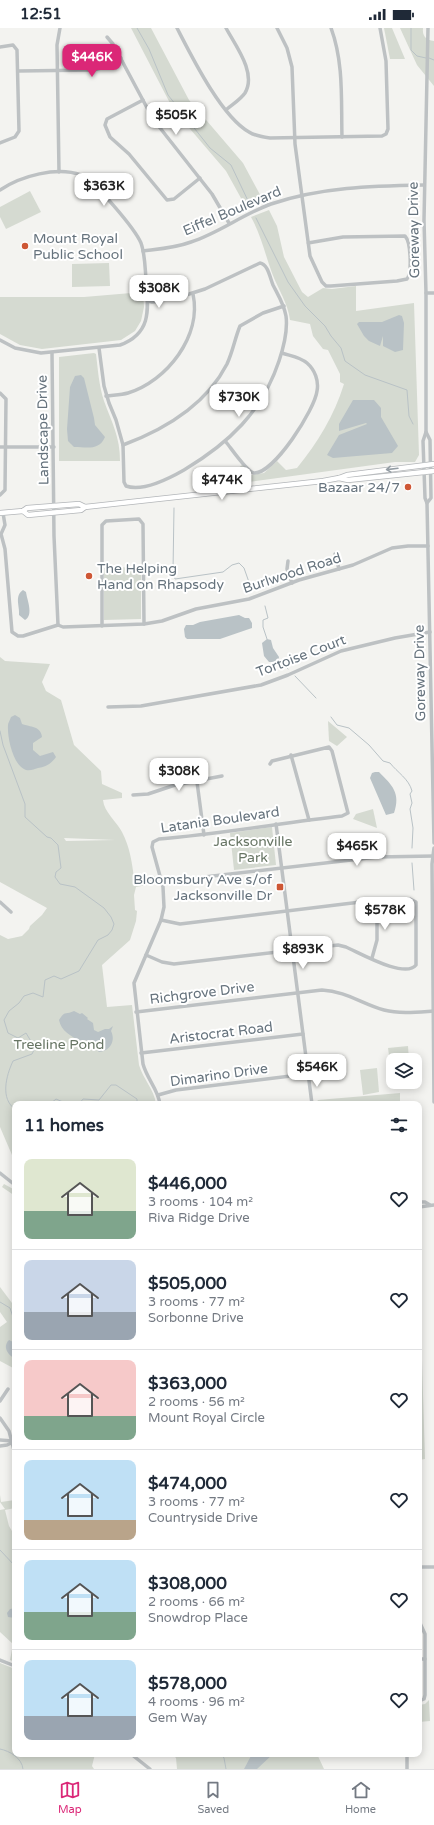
<!DOCTYPE html>
<html lang="en">
<head>
<meta charset="utf-8">
<style>
	:root { --surface:#fff; --page:#f6f6f7; --text:#1f2937; --muted:#747a83; --line:#e0e1e3; --accent:#db2777 }
	body { margin:0; font-family:"Varela Round",sans-serif; background:var(--page); color:var(--text); height:100vh; display:flex; flex-direction:column; font-size:15px; white-space:nowrap }
	* { box-sizing:border-box; margin:0 }
	p { font-size:13px; color:var(--muted) }
	.icon { flex:none; width:22px; height:22px; fill:none; stroke:currentColor; stroke-width:2; stroke-linecap:round; stroke-linejoin:round }
	.map { position:relative; flex:1; overflow:hidden }
	.panel { position:absolute; left:12px; top:1073px; width:410px; height:656px; display:flex; flex-direction:column; background:var(--surface); border-radius:8px; box-shadow:0 2px 10px #0003 }
	.panel>* { flex:none }
	.fabs { position:absolute; left:386px; top:1025px; display:grid; gap:8px }
	.fabs a { display:grid; place-items:center; width:36px; height:36px; border-radius:8px; background:var(--surface); box-shadow:0 2px 10px #0003; font-size:20px }
	.price { position:absolute; translate:-50% -34px; padding:0 9px; border-radius:8px; background:#fff; color:#222; font-size:13px; line-height:26px; filter:drop-shadow(0 1px 2px #0008) }
	.price::after { content:''; position:absolute; left:50%; top:24px; width:12px; height:9px; margin-left:-6px; background:inherit; clip-path:polygon(0 0,100% 0,50% 100%) }
	.price.active { background:var(--accent); color:#fff }
	ul { padding:0; list-style:none }
	li { display:flex; align-items:center; gap:12px; height:100px; padding:0 12px }
	li+li { border-top:1px solid var(--line) }
	li span { display:grid; place-items:center; flex:none; width:112px; height:80px; border-radius:8px; color:#555 }
	li>.icon { margin-inline-start:auto }
	span .icon { width:48px; height:48px; fill:#fffc; stroke-width:1 }
	li b { font-size:17px }
	h2 { display:flex; justify-content:space-between; align-items:center; height:48px; padding:0 12px; font-size:17px }
	.status { display:flex; justify-content:space-between; align-items:center; height:28px; padding:0 20px; background:var(--surface); direction:ltr }
	.status svg { height:11px; fill:currentColor }
	.menu { display:flex; justify-content:space-around; align-items:center; height:56px; border-top:1px solid var(--line); background:var(--surface); font-size:11px; color:var(--muted) }
	.menu a { display:grid; justify-items:center; gap:2px }
	.menu .active { color:var(--accent) }
	.map>svg:first-child { display:block }
	.green { fill:#d5dad1; fill-rule:evenodd }
	.water { fill:#b9c2c6 }
	.lines { fill:none; stroke-linecap:round; stroke-linejoin:round }
	.stream { stroke:#b9c2c6; stroke-width:1 }
	.major-casing { stroke:#b3b6b9; stroke-width:6 }
	.minor { stroke:#bdc1c3; stroke-width:3.5 }
	.major { stroke:#fff; stroke-width:4.5 }
	.oneway { stroke:#949da4 }
	.poi-dot { fill:#ce5735; stroke:#fff; stroke-width:1.5 }
	.labels { text-anchor:middle; dominant-baseline:central; stroke-width:4; stroke-linejoin:round; paint-order:stroke }
	.street-label { font-size:14px; fill:#66737d; stroke:#fff }
	.poi-label { font-size:14px; fill:#66737d; stroke:#fff; text-anchor:start }
	.park-label { font-size:14px; fill:#677564; stroke:#fff }
</style>
</head>
<body>
<div class="status"><b>12:51</b><svg viewBox="0 0 49 12"><path d="M0 12V9h3v3zM5 12V6h3v6zM10 12V3h3v9zM15 12V0h3v12zM26 1h20v11H26zM47 4h2v5h-2z"/></svg></div>
<div class="map">
<svg width="434" height="1741" viewBox="0 0 434 1741">
	<rect width="100%" height="100%" fill="#f3f3f0"/>
	<g class="green">
		<polygon points="131,0 151,0 189,72 243,135 264,174 247,181 226,143 173,81"/>
		<polygon points="384,0 392,0 405,31 390,31"/>
		<path d="M 400,0 L 423,0 C 422,8 426,12 434,13 L 434,58 L 417,37 Z"/>
		<polygon points="30,163 41,184 6,201 0,189 0,179"/>
		<path d="M 269,182 L 277,198 L 284,229 L 302,264 L 308,269 L 323,260 L 332,261 L 356,258 L 356,283 L 414,275 L 419,427 L 415,434 L 395,434 L 242,455 L 233,445 L 242,437 L 251,447 L 264,445 L 277,433 L 286,442 L 297,440 C 318,414 334,388 344,356 L 340,354 L 340,346 L 328,322 L 323,321 L 313,308 L 310,296 L 290,292 C 288,275 278,261 272,245 C 265,226 261,207 251,189 Z"/>
		<polygon points="109,235 110,258 72,259 72,236"/>
		<polygon points="143,264 144,279 141,293 135,303 121,312 42,321 20,317 0,306 0,269 84,269"/>
		<path d="M 94,325 L 96,326 C 98,342 99,358 104,373 C 112,395 120,409 120,433 L 59,433 L 59,329 Z"/>
		<polygon points="141,539 141,591 104,592 104,540"/>
		<path d="M 0,629 L 5,633 L 50,636 L 42,654 L 46,663 L 61,672 L 74,717 L 101,743 L 102,756 L 122,765 L 122,770 L 103,772 C 104,784 117,794 122,804 C 130,819 132,835 134,850 L 156,848 L 158,855 L 136,859 L 134,867 L 135,882 L 137,883 L 136,893 L 130,912 L 102,937 L 107,979 L 132,977 L 139,1037 C 143,1051 154,1061 156,1076 L 15,1076 L 15,1134 L 0,1099 L 0,907 L 8,911 L 22,908 L 29,901 L 30,898 L 42,887 L 47,880 L 0,854 ZM 64,810 L 115,812 L 66,813 Z"/>
		<polygon points="328,693 347,709 337,718 329,713"/>
		<polygon points="373,781 377,800 353,791 356,786"/>
		<polygon points="272,799 276,837 234,842 230,805"/>
		<polygon points="408,1018 409,1032 393,1032 393,1054 412,1054 393,1057 388,1020"/>
		<polygon points="377,1040 379,1064 363,1067 360,1042"/>
		<polygon points="400,1065 400,1076 316,1075 318,1072"/>
		<polygon points="4,1156 15,1162 15,1168 2,1159"/>
		<polygon points="0,1259 15,1279 15,1341 0,1333 0,1299 7,1294 0,1284"/>
		<polygon points="419,1332 422,1332 425,1431 419,1432"/>
		<polygon points="0,1467 1,1474 15,1472 15,1480 5,1482 9,1498 15,1508 15,1634 10,1632 13,1616 0,1604 0,1482 5,1481 0,1474"/>
		<polygon points="0,1635 15,1641 15,1726 95,1726 92,1738 94,1741 0,1741"/>
		<polygon points="429,1672 430,1693 419,1694 419,1677 425,1676"/>
		<polygon points="172,1726 317,1726 324,1741 177,1741 176,1730"/>
	</g>
	<g class="water">
		<polygon points="399,287 402,288 404,295 403,322 395,324 383,318 383,308 380,318 369,313 364,308 357,296 359,294 382,294"/>
		<path d="M 81,347 L 84,350 L 94,390 L 95,397 L 105,409 C 99,423 87,419 74,419 L 68,413 L 67,401 L 70,359 L 75,348 Z"/>
		<polygon points="353,372 374,372 381,380 381,389 398,418 392,425 333,430 327,427 339,407 367,396 366,395 339,403 339,396"/>
		<path d="M 23,562 L 26,564 C 27,572 34,587 25,592 L 19,587 C 20,578 14,568 23,562 Z"/>
		<polygon points="239,587 245,590 249,590 252,595 252,600 220,611 187,611 185,609 184,601 186,597 193,597 200,594"/>
		<polygon points="267,611 271,612 273,620 279,629 278,634 269,634 264,628 262,615"/>
		<path d="M 15,687 L 20,690 L 22,696 C 30,699 41,698 42,709 L 33,715 L 33,722 L 40,728 L 53,724 L 56,729 C 52,735 46,739 38,740 C 34,741 31,743 26,742 C 13,738 7,709 8,697 C 8,695 10,692 11,689 Z"/>
		<path d="M 375,744 L 379,744 C 392,757 401,765 394,785 L 386,787 L 370,750 L 372,745 Z"/>
		<path d="M 74,983 L 80,986 L 82,985 L 88,990 L 87,991 L 93,995 L 94,1002 L 98,1004 L 105,1001 L 109,1001 L 113,998 L 111,1003 C 116,1013 110,1023 99,1024 L 86,1012 L 80,1013 C 71,1008 61,1003 59,992 C 65,982 66,987 74,983 Z"/>
		<path d="M 9,1312 L 15,1315 L 15,1331 C 8,1327 2,1319 9,1312 Z"/>
		<polygon points="15,1580 15,1590 8,1589 7,1585 10,1581"/>
		<polygon points="252,1726 258,1726 263,1728 273,1726 257,1741 244,1741"/>
	</g>
	<g class="lines">
		<g class="stream">
			<polyline points="137,0 149,21 168,67 210,120 231,137 251,179"/>
			<polyline points="411,0 411,22 417,28 426,30"/>
			<polyline points="429,30 434,32"/>
			<polyline points="256,190 288,254 305,278 325,298 331,308 341,320 345,333 365,347 407,362 409,388 413,396"/>
			<polyline points="174,480 173,543 175,551 223,544 232,537 239,535 244,540 250,557"/>
			<polyline points="265,578 268,590 263,592 263,599 267,611"/>
			<polyline points="279,631 288,641"/>
			<polyline points="295,648 316,670"/>
			<path d="M 331,689 L 337,697 L 349,700 L 369,717 L 383,733 L 390,735 C 397,744 409,751 412,763 L 410,766 L 412,775 L 410,781 L 413,800 L 412,820"/>
			<path d="M 0,703 L 3,717 L 25,776 L 25,789 L 47,809 L 51,810 L 58,817 L 61,840 L 56,844 L 55,849 L 60,856 L 75,859 L 104,880 L 111,889 L 114,896 L 112,902 L 108,907 L 98,912 L 79,943 L 61,951 L 54,948 L 45,952 L 43,969 L 33,965 L 24,968 L 19,975 L 9,983 L 4,992 L 8,1005 L 18,1010 L 26,1005 L 35,1020 L 32,1026 L 13,1033 C 6,1048 0,1071 15,1081"/>
			<polyline points="412,835 414,862"/>
			<polyline points="50,1076 56,1071 63,1074 64,1076"/>
			<polyline points="79,1076 83,1071 99,1072 111,1057 116,1057 137,1071 137,1076"/>
			<polyline points="0,1274 10,1280 15,1295"/>
			<polyline points="0,1522 15,1538"/>
			<path d="M 0,1721 C 10,1723 22,1730 23,1741"/>
			<polyline points="221,1726 224,1730 226,1741"/>
		</g>
		<g class="major-casing">
			<g id="major">
				<polyline points="339,450 348,452 434,443"/>
				<polyline points="23,483 28,487 81,482 85,479 323,453 339,450 347,447 434,436"/>
				<polyline points="0,485 23,483 27,480 79,476 85,479"/>
			</g>
		</g>
		<g class="minor">
			<path d="M 177,0 C 192,29 221,88 249,104 C 255,108 262,109 270,110 L 382,108 L 386,106 L 388,101 L 386,33 L 380,0"/>
			<path d="M 226,0 C 235,17 257,45 245,65 C 241,71 233,76 227,81"/>
			<path d="M 277,0 L 287,20 L 292,39 L 295,116 L 310,228 L 322,254 L 326,258 L 331,258 L 397,253 L 407,251 C 412,245 411,214 405,208 L 343,209 L 308,215"/>
			<path d="M 331,0 C 344,35 341,73 342,109"/>
			<polyline points="428,0 424,192 426,265 426,404 423,413 425,470 427,475 434,815"/>
			<polyline points="107,9 113,16 153,91 212,166 229,195"/>
			<polyline points="0,19 13,17 17,22 19,103 15,109 0,115"/>
			<polyline points="18,43 93,42 101,40 121,30"/>
			<polyline points="143,72 107,91 105,97 110,109 129,126 167,172 174,171 200,150"/>
			<polyline points="59,144 57,17 60,0"/>
			<path d="M 0,162 C 21,148 57,138 81,147 C 94,152 135,201 141,215 C 145,226 145,239 146,251 C 148,279 153,305 120,317 L 41,325 L 15,320 L 0,312"/>
			<path d="M 143,223 C 159,221 175,220 191,214 C 219,205 243,186 271,176 C 321,159 372,158 424,157"/>
			<polyline points="426,265 434,265"/>
			<path d="M 99,320 L 104,358 L 109,375 L 116,392 L 123,417 L 124,454 L 126,458 C 142,464 170,450 184,442 C 229,415 262,384 279,333 C 284,318 288,303 286,288 C 284,276 278,267 273,257 C 270,250 268,236 260,235 L 205,261 L 186,267 L 164,270 L 161,268 L 151,268 L 148,273 L 152,274 L 162,273 L 164,270"/>
			<polyline points="52,325 54,508 58,597"/>
			<polyline points="0,365 6,371 5,462 0,467"/>
			<path d="M 106,368 C 113,367 121,367 128,365 C 167,353 202,308 193,266"/>
			<polyline points="426,404 430,412 431,470 427,475"/>
			<path d="M 226,414 C 231,420 247,444 254,445 C 274,446 315,381 317,363 C 319,353 315,342 307,335 C 300,329 291,328 282,325"/>
			<path d="M 123,417 C 166,401 206,377 227,336 C 233,323 235,310 240,298 L 263,285 L 284,278"/>
			<polyline points="0,419 54,419"/>
			<polyline points="3,485 5,497 1,506 5,521 12,604 18,608 23,608 58,597"/>
			<polyline points="335,526 339,541"/>
			<polyline points="288,533 287,541 292,555"/>
			<polyline points="58,597 63,599 144,596 162,593 196,581 249,571 299,552 353,537 392,520 408,518 428,518"/>
			<polyline points="102,598 102,497 106,493 139,491 143,496 144,596"/>
			<polyline points="108,679 141,678 261,657 288,647 341,623 395,610 430,604"/>
			<polyline points="291,727 309,792"/>
			<polyline points="197,754 204,807"/>
			<polyline points="133,767 148,766 175,757 222,748"/>
			<polyline points="276,796 312,1076"/>
			<polyline points="434,820 432,836 434,1074"/>
			<polyline points="161,854 377,829 434,828"/>
			<polyline points="0,874 11,884"/>
			<path d="M 146,927 L 162,934 L 174,936 L 338,917 L 346,919 C 360,925 405,951 416,937 L 416,874 L 410,871 L 377,872 L 180,896 L 161,892"/>
			<polyline points="372,930 377,912 377,872"/>
			<path d="M 136,984 L 322,962 C 346,963 362,976 384,982 C 400,986 418,984 434,983"/>
			<polyline points="141,1025 303,1006"/>
			<polyline points="158,1067 176,1062 307,1046"/>
			<path d="M 160,1076 C 158,1061 147,1051 143,1036 L 134,955 L 161,892 L 164,879 L 163,859 L 152,819 L 153,814 L 159,811 C 220,806 281,795 342,788 L 348,785 L 332,723 L 329,719 L 272,733 L 270,736"/>
			<polyline points="0,1145 15,1157"/>
			<polyline points="419,1174 425,1174 430,1177"/>
			<polyline points="419,1179 434,1177"/>
			<polyline points="419,1225 419,1256"/>
			<polyline points="15,1240 15,1244"/>
			<polyline points="0,1373 8,1361"/>
			<polyline points="0,1390 9,1403 15,1426"/>
			<polyline points="0,1412 12,1413"/>
			<polyline points="0,1418 7,1417 15,1413"/>
			<polyline points="419,1539 434,1539"/>
			<polyline points="419,1593 425,1606 425,1667 424,1671 419,1673"/>
			<polyline points="419,1631 425,1631"/>
			<polyline points="0,1632 15,1638"/>
			<polyline points="131,1726 150,1741"/>
			<polyline points="407,1741 407,1726"/>
		</g>
		<use href="#major" class="major"/>
	</g>
	<defs><path id="oneway-shaft" d="M-6 0H5M1.5-3L5.5 0L1.5 3" fill="none" stroke-width="1.6" stroke-linecap="round" stroke-linejoin="round"/></defs>
	<use class="oneway" href="#oneway-shaft" transform="translate(392 441) rotate(173)"/>
	<g class="poi-dot">
		<circle cx="25" cy="218" r="4"/>
		<circle cx="408" cy="459" r="4"/>
		<circle cx="89" cy="548" r="4"/>
		<rect x="276" y="855" width="8" height="8" rx="2"/>
	</g>
	<g class="labels">
		<g class="street-label">
			<text transform="translate(232 183) rotate(-23)">Eiffel Boulevard</text>
			<text transform="translate(414 202) rotate(-91)">Goreway Drive</text>
			<text transform="translate(43 402) rotate(-91)">Landscape Drive</text>
			<text transform="translate(292 545) rotate(-18)">Burlwood Road</text>
			<text transform="translate(301 628) rotate(-21)">Tortoise Court</text>
			<text transform="translate(420 645) rotate(-91)">Goreway Drive</text>
			<text transform="translate(220 792) rotate(-8)">Latania Boulevard</text>
			<text transform="translate(202 965) rotate(-7)">Richgrove Drive</text>
			<text transform="translate(221 1005) rotate(-7)">Aristocrat Road</text>
			<text transform="translate(219 1047) rotate(-8)">Dimarino Drive</text>
		</g>
		<g class="poi-label">
			<text x="33" y="210">Mount Royal<tspan x="33" dy="16">Public School</tspan></text>
			<text x="400" y="459" text-anchor="end">Bazaar 24/7</text>
			<text x="97" y="540">The Helping<tspan x="97" dy="16">Hand on Rhapsody</tspan></text>
			<text x="272" y="851" text-anchor="end">Bloomsbury Ave s/of<tspan x="272" dy="16">Jacksonville Dr</tspan></text>
		</g>
		<g class="park-label">
			<text x="253" y="813">Jacksonville<tspan x="253" dy="16">Park</tspan></text>
			<text x="59" y="1016">Treeline Pond</text>
		</g>
	</g>
</svg>
<div class="fabs">
<a><svg class="icon" aria-label="layers" viewBox="0 0 24 24"><path d="M12 4l9 5-9 5-9-5zM3 14l9 5 9-5"/></svg></a>
</div>
<b class="price active" style="left:92px;top:50px">$446K</b>
<b class="price" style="left:176px;top:108px">$505K</b>
<b class="price" style="left:104px;top:179px">$363K</b>
<b class="price" style="left:159px;top:281px">$308K</b>
<b class="price" style="left:239px;top:390px">$730K</b>
<b class="price" style="left:222px;top:473px">$474K</b>
<b class="price" style="left:179px;top:764px">$308K</b>
<b class="price" style="left:357px;top:839px">$465K</b>
<b class="price" style="left:385px;top:903px">$578K</b>
<b class="price" style="left:303px;top:942px">$893K</b>
<b class="price" style="left:317px;top:1060px">$546K</b>
<section class="panel">
<h2>11 homes<svg class="icon" aria-label="filters" viewBox="0 0 24 24"><path d="M4 7h16M4 17h16"/><circle cx="9" cy="7" r="2"/><circle cx="15" cy="17" r="2"/></svg></h2>
<ul>
<li><span style="background:linear-gradient(#dfe7d0 65%,#7fa58c 0)"><svg class="icon" aria-label="home" viewBox="0 0 24 24"><path d="M3 11l9-7 9 7M6 9v11h12V9"/></svg></span><div><b>$446,000</b><p>3 rooms · 104 m²</p><p>Riva Ridge Drive</p></div><svg class="icon" aria-label="heart" viewBox="0 0 24 24"><path d="M12 20l-8-8c-3-5 5-10 8-4 3-6 11-1 8 4z"/></svg></li>
<li><span style="background:linear-gradient(#c9d6e8 65%,#9aa5b1 0)"><svg class="icon" aria-label="home" viewBox="0 0 24 24"><path d="M3 11l9-7 9 7M6 9v11h12V9"/></svg></span><div><b>$505,000</b><p>3 rooms · 77 m²</p><p>Sorbonne Drive</p></div><svg class="icon" aria-label="heart" viewBox="0 0 24 24"><path d="M12 20l-8-8c-3-5 5-10 8-4 3-6 11-1 8 4z"/></svg></li>
<li><span style="background:linear-gradient(#f6c9c9 70%,#7fa58c 0)"><svg class="icon" aria-label="home" viewBox="0 0 24 24"><path d="M3 11l9-7 9 7M6 9v11h12V9"/></svg></span><div><b>$363,000</b><p>2 rooms · 56 m²</p><p>Mount Royal Circle</p></div><svg class="icon" aria-label="heart" viewBox="0 0 24 24"><path d="M12 20l-8-8c-3-5 5-10 8-4 3-6 11-1 8 4z"/></svg></li>
<li><span style="background:linear-gradient(#bfe0f5 75%,#b9a48a 0)"><svg class="icon" aria-label="home" viewBox="0 0 24 24"><path d="M3 11l9-7 9 7M6 9v11h12V9"/></svg></span><div><b>$474,000</b><p>3 rooms · 77 m²</p><p>Countryside Drive</p></div><svg class="icon" aria-label="heart" viewBox="0 0 24 24"><path d="M12 20l-8-8c-3-5 5-10 8-4 3-6 11-1 8 4z"/></svg></li>
<li><span style="background:linear-gradient(#bfe0f5 65%,#7fa58c 0)"><svg class="icon" aria-label="home" viewBox="0 0 24 24"><path d="M3 11l9-7 9 7M6 9v11h12V9"/></svg></span><div><b>$308,000</b><p>2 rooms · 66 m²</p><p>Snowdrop Place</p></div><svg class="icon" aria-label="heart" viewBox="0 0 24 24"><path d="M12 20l-8-8c-3-5 5-10 8-4 3-6 11-1 8 4z"/></svg></li>
<li><span style="background:linear-gradient(#bfe0f5 70%,#9aa5b1 0)"><svg class="icon" aria-label="home" viewBox="0 0 24 24"><path d="M3 11l9-7 9 7M6 9v11h12V9"/></svg></span><div><b>$578,000</b><p>4 rooms · 96 m²</p><p>Gem Way</p></div><svg class="icon" aria-label="heart" viewBox="0 0 24 24"><path d="M12 20l-8-8c-3-5 5-10 8-4 3-6 11-1 8 4z"/></svg></li>
</ul>
</section>
</div>
<nav class="menu">
<a class="active"><svg class="icon" aria-label="map" viewBox="0 0 24 24"><path d="M3 6l6-2 6 2 6-2v14l-6 2-6-2-6 2zM9 4v14M15 6v14"/></svg>Map</a>
<a><svg class="icon" aria-label="saved" viewBox="0 0 24 24"><path d="M7 4h10v16l-5-4-5 4z"/></svg>Saved</a>
<a><svg class="icon" aria-label="home" viewBox="0 0 24 24"><path d="M3 11l9-7 9 7M6 9v11h12V9"/></svg>Home</a>
</nav>
</body>
</html>
